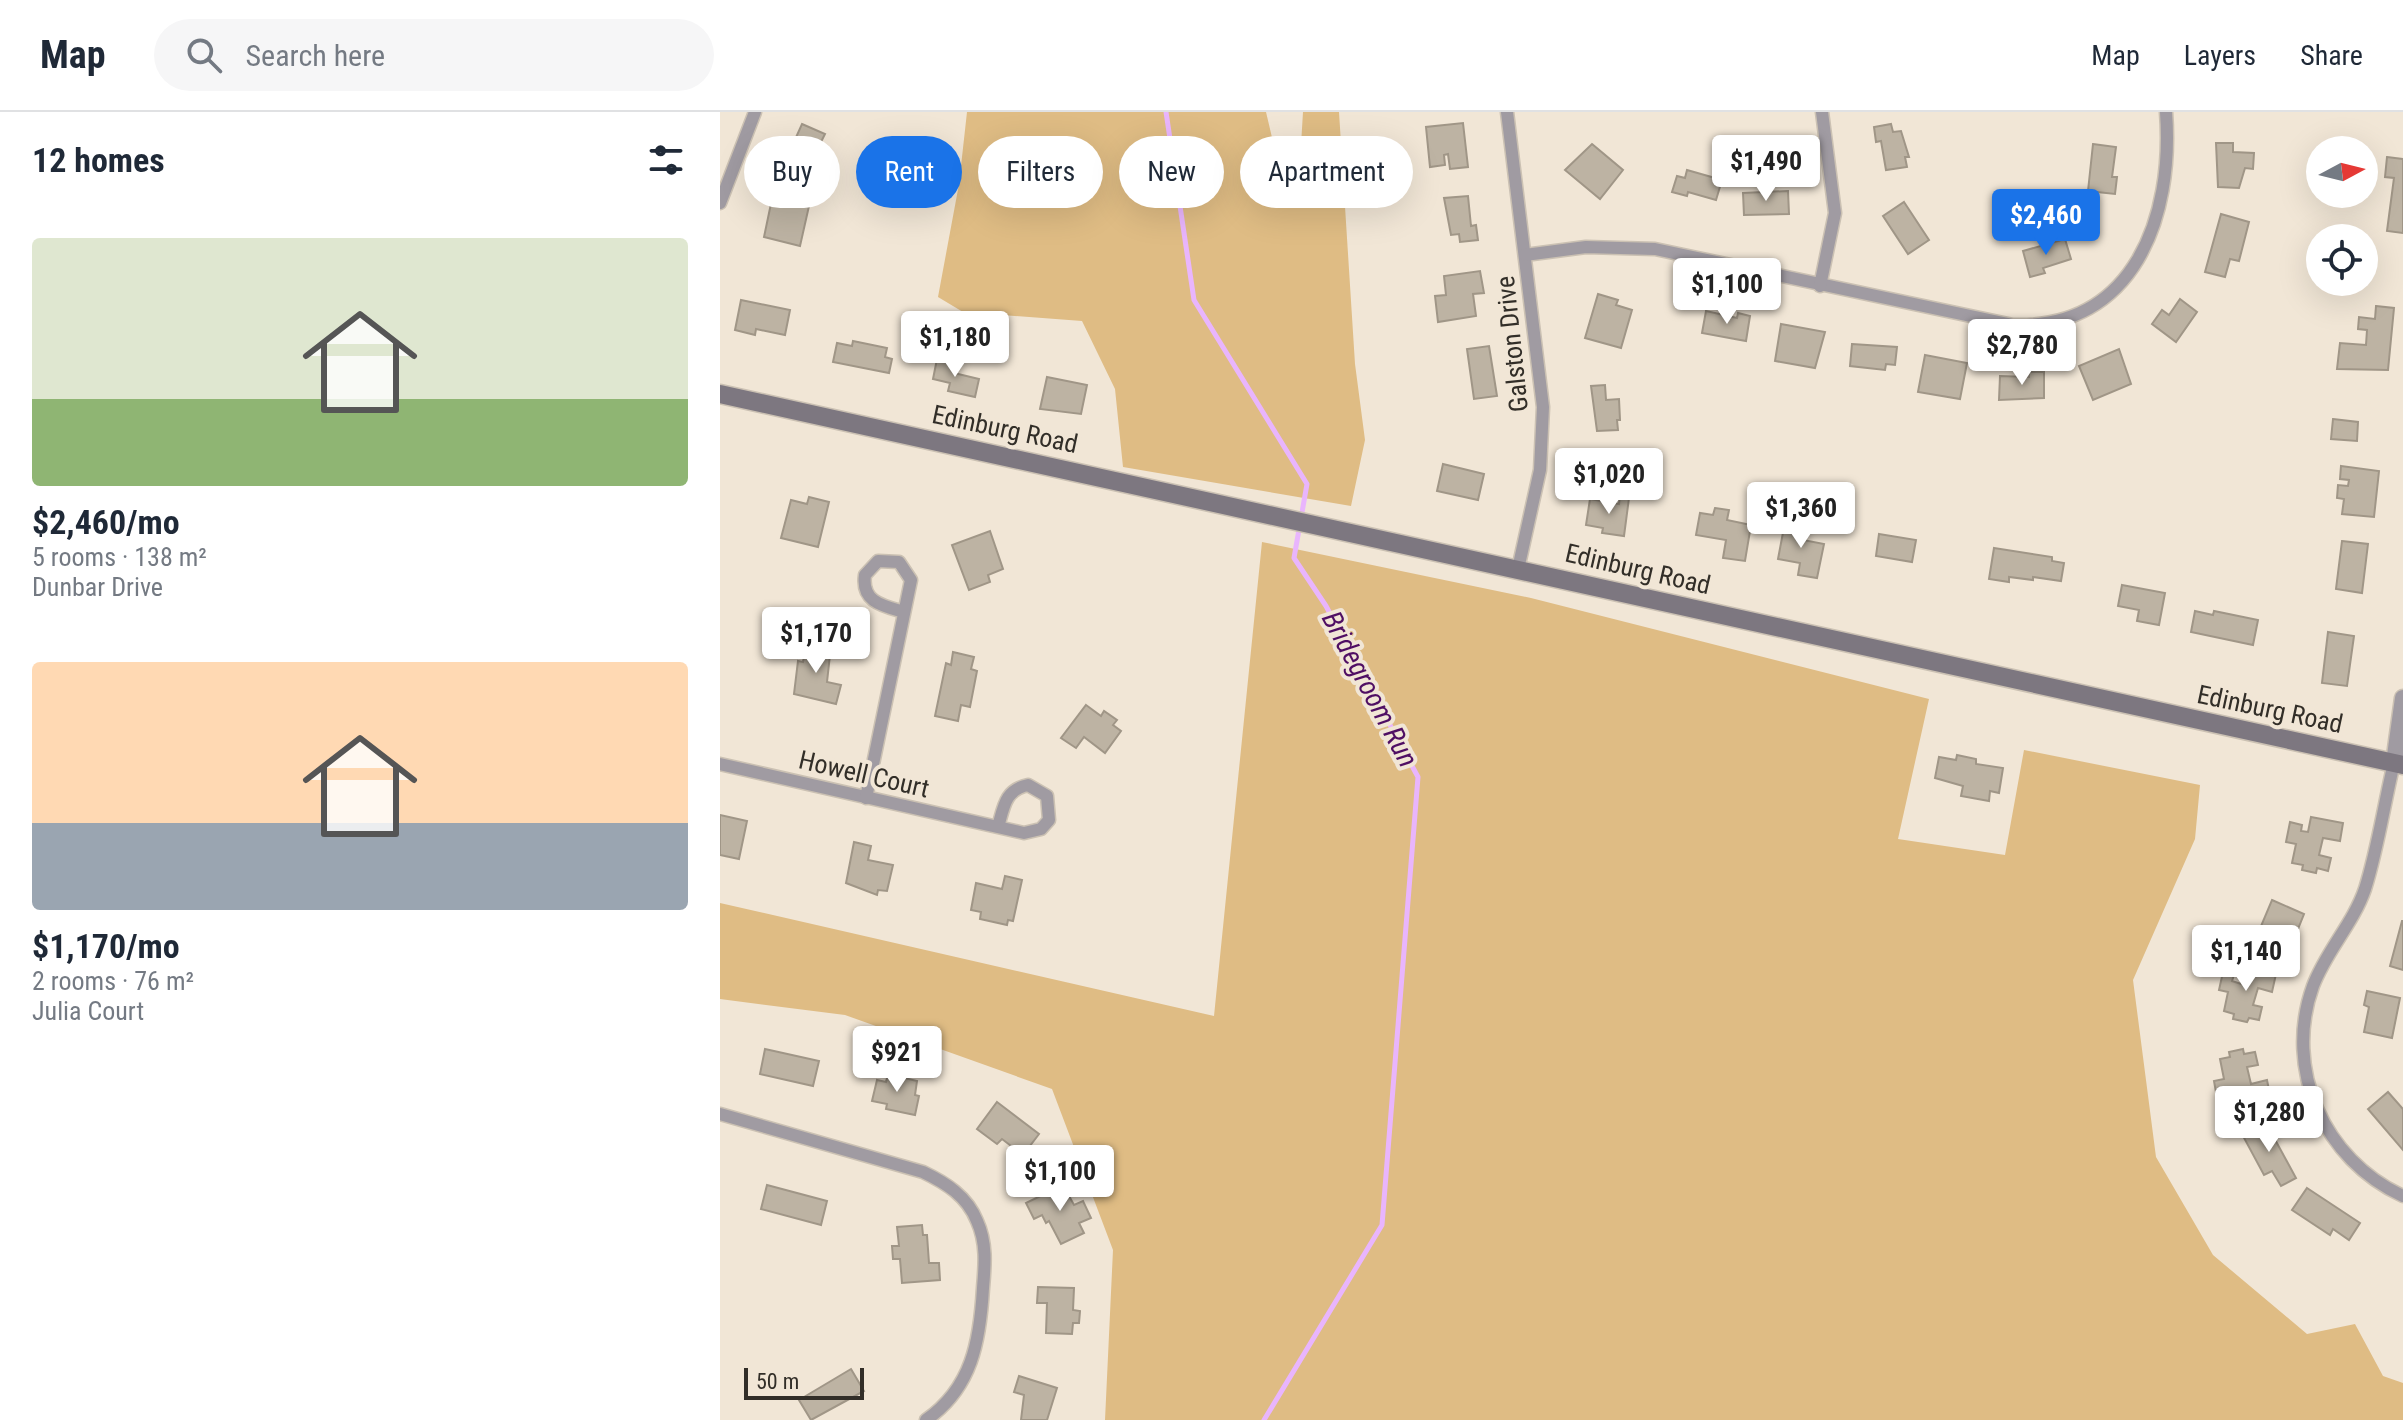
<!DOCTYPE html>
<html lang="en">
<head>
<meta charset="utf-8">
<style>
	:root { --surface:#fff; --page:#f6f6f7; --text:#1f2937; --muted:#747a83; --line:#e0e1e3; --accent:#1a73e8 }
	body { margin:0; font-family:"Roboto Condensed",sans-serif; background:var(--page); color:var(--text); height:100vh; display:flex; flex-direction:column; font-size:30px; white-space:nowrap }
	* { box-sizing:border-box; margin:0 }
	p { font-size:26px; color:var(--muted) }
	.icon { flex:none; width:44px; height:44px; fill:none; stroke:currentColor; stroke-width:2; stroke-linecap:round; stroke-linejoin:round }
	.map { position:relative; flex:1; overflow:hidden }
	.side { display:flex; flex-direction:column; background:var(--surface); width:720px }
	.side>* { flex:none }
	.hud { position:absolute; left:24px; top:24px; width:760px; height:72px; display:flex; gap:16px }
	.needle { width:52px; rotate:83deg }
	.tools { position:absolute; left:1586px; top:24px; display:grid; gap:16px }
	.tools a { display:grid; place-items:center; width:72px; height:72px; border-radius:50%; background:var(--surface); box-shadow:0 8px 32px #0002; font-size:40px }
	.scale { position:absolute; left:24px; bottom:20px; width:120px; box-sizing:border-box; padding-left:8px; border:4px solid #322e28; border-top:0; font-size:22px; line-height:28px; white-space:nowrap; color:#322e28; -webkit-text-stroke:6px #f1e6d6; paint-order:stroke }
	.price { position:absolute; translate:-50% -68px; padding:0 18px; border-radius:8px; background:#fff; color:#222; font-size:26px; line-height:52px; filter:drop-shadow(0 2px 4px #0008) }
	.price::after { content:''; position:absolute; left:50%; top:48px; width:24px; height:18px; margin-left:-12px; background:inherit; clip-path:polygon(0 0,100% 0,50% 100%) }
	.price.selected { background:var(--accent); color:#fff }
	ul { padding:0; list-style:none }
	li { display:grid; align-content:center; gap:16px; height:424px; padding:0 32px }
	li span { display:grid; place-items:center; height:248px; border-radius:8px; color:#555 }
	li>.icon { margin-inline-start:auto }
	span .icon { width:144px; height:144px; fill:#fffc; stroke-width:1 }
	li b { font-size:34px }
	h2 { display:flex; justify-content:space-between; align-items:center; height:96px; padding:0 32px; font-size:34px }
	.tag { padding:0 28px; border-radius:36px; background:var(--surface); box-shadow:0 8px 32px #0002; font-size:28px; line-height:72px }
	.tag.selected { background:var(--accent); color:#fff }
	header { display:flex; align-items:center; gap:48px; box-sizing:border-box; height:112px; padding:0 40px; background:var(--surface); border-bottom:2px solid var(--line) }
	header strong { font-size:38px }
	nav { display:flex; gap:44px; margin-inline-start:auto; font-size:28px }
	.search { width:560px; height:72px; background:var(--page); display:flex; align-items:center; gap:20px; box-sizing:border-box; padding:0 28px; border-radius:44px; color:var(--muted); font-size:30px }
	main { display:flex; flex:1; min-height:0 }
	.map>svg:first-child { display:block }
	.green { fill:#dfbc84 }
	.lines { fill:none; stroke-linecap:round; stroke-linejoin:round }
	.stream { stroke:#e9b5fd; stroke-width:5 }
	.building { fill:#bdb3a3; stroke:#a09687; stroke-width:2 }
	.minor-casing { stroke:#cbc1b3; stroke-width:15 }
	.tertiary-casing { stroke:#cbc1b3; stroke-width:19 }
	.secondary-casing { stroke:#cbc1b3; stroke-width:21 }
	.minor { stroke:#a09ba2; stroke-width:12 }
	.tertiary { stroke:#a09ba2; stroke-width:16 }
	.secondary { stroke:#7d7780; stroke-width:18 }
	.labels { text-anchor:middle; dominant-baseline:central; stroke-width:8; stroke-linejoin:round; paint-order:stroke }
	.street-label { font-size:26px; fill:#322e28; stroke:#f1e6d6 }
	.water-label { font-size:28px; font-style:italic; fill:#4f0e63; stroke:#f1e6d6 }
</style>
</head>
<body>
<header>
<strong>Map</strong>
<div class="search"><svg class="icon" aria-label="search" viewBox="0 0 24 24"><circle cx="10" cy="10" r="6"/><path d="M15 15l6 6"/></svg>Search here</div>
<nav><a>Map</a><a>Layers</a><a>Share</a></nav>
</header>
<main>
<section class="side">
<h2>12 homes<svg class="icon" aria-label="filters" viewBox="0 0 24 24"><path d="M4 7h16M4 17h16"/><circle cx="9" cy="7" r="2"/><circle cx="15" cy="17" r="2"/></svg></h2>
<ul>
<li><span style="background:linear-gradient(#dfe7d0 65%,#8fb573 0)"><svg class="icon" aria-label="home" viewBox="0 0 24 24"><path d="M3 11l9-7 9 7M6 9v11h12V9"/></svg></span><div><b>$2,460/mo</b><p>5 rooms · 138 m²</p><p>Dunbar Drive</p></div></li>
<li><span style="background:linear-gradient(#ffd9b3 65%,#9aa5b1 0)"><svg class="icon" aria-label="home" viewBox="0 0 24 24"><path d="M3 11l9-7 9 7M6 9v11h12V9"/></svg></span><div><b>$1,170/mo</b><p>2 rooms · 76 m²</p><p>Julia Court</p></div></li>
</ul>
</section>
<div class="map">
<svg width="1683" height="1308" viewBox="0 0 1683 1308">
	<rect width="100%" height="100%" fill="#f1e6d6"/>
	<g class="green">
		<polygon points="247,0 546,0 554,34 568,40 581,33 583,0 619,0 635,252 645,328 631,394 403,355 395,277 362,209 243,200 218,185 239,72"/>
		<polygon points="542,430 811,486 1209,587 1178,727 1285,743 1304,638 1480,673 1475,727 1413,868 1436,1045 1493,1143 1587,1222 1635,1212 1663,1264 1683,1271 1683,1308 385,1308 393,1138 332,977 125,903 0,887 0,791 494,904"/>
	</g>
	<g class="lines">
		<polyline class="stream" points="446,0 474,188 587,372 574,446 606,494 698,665 662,1113 544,1308"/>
	</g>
	<g class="building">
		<polygon points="743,11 748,55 730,57 728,42 724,43 725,53 710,55 706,15"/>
		<polygon points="82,12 105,22 97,38 103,40 100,46 114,53 107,69 64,52"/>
		<polygon points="1171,12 1173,20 1181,19 1189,45 1185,45 1187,55 1166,58 1161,29 1156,30 1154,15"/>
		<polygon points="1496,31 1513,31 1513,40 1534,41 1533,57 1525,56 1519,76 1498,75"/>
		<polygon points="872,32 903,58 880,87 845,58"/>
		<polygon points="1373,32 1396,35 1392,65 1397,65 1395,82 1368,79"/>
		<polygon points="1667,45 1683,47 1683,121 1667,119 1674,66 1665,65"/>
		<polygon points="967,58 1002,68 996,88 968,80 967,84 952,80 957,64 965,66"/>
		<polygon points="1068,79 1069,102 1024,103 1023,81"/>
		<polygon points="53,82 81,88 80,92 89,94 80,134 44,125"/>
		<polygon points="748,84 751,114 756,113 758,128 740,130 739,122 731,123 724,86"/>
		<polygon points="1184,90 1209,128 1188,142 1163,104"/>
		<polygon points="1501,102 1529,110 1519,149 1510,147 1505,165 1485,160"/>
		<polygon points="1345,127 1351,147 1323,156 1325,161 1310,165 1303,139"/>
		<polygon points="760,159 764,181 753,182 756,204 718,210 715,184 726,183 724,164"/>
		<polygon points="878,182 898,188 896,193 912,198 901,236 865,226"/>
		<polygon points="1460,187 1477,200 1456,230 1432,212 1442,198 1449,203"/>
		<polygon points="21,188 70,198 65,223 36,217 35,223 15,218"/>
		<polygon points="1656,194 1674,196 1668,258 1617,257 1620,231 1646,233 1647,218 1638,217 1639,205 1655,207"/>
		<polygon points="986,199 1017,206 1018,201 1030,204 1026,229 982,221"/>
		<polygon points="1061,212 1105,220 1095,256 1055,249"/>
		<polygon points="133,229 167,236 165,245 172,247 169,261 113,250 117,231 132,234"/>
		<polygon points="1132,232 1177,235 1175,253 1166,252 1165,258 1130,254"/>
		<polygon points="769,234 777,284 754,287 747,237"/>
		<polygon points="1399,237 1411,272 1373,288 1359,254"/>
		<polygon points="1205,243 1247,251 1240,287 1198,280"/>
		<polygon points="217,247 237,251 234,261 259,267 255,285 228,279 230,271 213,267"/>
		<polygon points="1309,260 1324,260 1324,286 1279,288 1280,264 1309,265"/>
		<polygon points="327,265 367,273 361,302 320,297"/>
		<polygon points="885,273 886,288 899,287 900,308 897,308 898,318 877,319 871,274"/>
		<polygon points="1613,307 1638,310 1637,329 1611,327"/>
		<polygon points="723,352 764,362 758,388 717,379"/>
		<polygon points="1621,354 1659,359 1654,405 1622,402 1624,387 1617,386 1618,373 1628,374 1629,368 1620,367"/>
		<polygon points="900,384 909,386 904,424 882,421 883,416 866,413 870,387 899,392"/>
		<polygon points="89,385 109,390 98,435 61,426 71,388 87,392"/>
		<polygon points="995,396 1009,398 1007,408 1031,413 1025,449 1003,446 1006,428 976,423 980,401 993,403"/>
		<polygon points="1065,410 1086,414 1083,428 1104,432 1097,466 1078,463 1080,451 1058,447"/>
		<polygon points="270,419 283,457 268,463 270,470 249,478 232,433"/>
		<polygon points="1159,422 1196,428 1192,450 1156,444"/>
		<polygon points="1622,429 1648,432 1642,481 1616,477"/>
		<polygon points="1274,436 1332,445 1332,449 1344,451 1341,469 1313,465 1313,468 1289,465 1289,470 1269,467"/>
		<polygon points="1402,473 1445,481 1439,513 1417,509 1419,498 1398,494"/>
		<polygon points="1475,499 1493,503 1494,499 1538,508 1533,533 1471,520"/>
		<polygon points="1608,520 1634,524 1627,574 1602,571"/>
		<polygon points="92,529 111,534 107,570 121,573 116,592 74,582 78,549 83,550 85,540 89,541"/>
		<polygon points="233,540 254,545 251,557 257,559 250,595 241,593 238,609 215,604 226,551 231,553"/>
		<polygon points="366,593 381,604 384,599 397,608 393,613 401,619 385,641 364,625 356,636 341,626"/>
		<polygon points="1237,643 1256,647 1256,652 1283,656 1279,681 1270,679 1269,689 1241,684 1243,674 1215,666 1219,645 1236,648"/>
		<polygon points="0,703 27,709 19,747 0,743"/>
		<polygon points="1591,705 1623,711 1620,729 1603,726 1599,743 1611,746 1608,759 1597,756 1596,761 1582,758 1583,753 1572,751 1576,732 1566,730 1570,710 1582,713 1581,719 1588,720"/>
		<polygon points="134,730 151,734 148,748 173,753 167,779 158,778 157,783 126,771"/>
		<polygon points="285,764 302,768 293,809 288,808 287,813 260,807 261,800 251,798 256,771 282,777"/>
		<polygon points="1552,788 1584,802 1578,817 1572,815 1562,838 1536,826"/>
		<polygon points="1682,809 1683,809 1683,858 1670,854"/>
		<polygon points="1525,854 1556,862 1552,880 1538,876 1533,893 1542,895 1539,908 1529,906 1527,910 1513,907 1514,902 1504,899 1508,880 1499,878 1503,860 1514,863 1512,869 1521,872"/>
		<polygon points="1647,879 1680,886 1672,926 1644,920 1649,895 1644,893"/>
		<polygon points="45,937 99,949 93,974 40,962"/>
		<polygon points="1523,937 1524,942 1535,940 1538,953 1527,955 1531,972 1547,968 1551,988 1517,995 1514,977 1506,979 1507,984 1497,986 1494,969 1504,967 1500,947 1510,945 1509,940"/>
		<polygon points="168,962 197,969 195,983 199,984 195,1003 166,997 167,992 152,989 157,968 166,970"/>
		<polygon points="1668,980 1683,997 1683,1038 1648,997"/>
		<polygon points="277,990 319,1022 303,1043 282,1027 277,1032 257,1017"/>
		<polygon points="1546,1011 1576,1066 1561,1074 1552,1059 1544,1063 1523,1024"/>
		<polygon points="47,1073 107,1089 101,1113 41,1097"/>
		<polygon points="343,1073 354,1093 363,1089 371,1106 359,1111 364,1121 341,1132 329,1109 326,1111 322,1103 314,1107 306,1091"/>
		<polygon points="1587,1076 1640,1111 1629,1128 1613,1117 1610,1123 1572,1098"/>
		<polygon points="202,1113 203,1123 207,1123 209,1151 219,1151 220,1168 182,1171 180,1147 173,1147 172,1134 179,1134 177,1115"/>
		<polygon points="318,1175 354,1176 353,1198 360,1199 359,1211 353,1211 352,1222 326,1221 327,1191 317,1191"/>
		<polygon points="131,1257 144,1279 91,1308 79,1288"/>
		<polygon points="299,1264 337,1276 327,1308 301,1308 304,1283 294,1280"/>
	</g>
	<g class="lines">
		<g class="minor-casing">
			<g id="minor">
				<polyline points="787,0 823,295 820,358 798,457"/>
				<polyline points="0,91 35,0"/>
				<path d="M 805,143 L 866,135 L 935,137 L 1293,213 C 1414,217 1454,105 1446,0"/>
				<polyline points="1100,174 1115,101 1102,0"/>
				<path d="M 1674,651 C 1664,692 1658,736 1645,777 C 1633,812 1606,839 1593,874 C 1563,957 1604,1048 1683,1084"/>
				<path d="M 0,652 L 304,721 L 321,717 L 329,708 L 327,684 L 308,673 C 285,678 284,694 278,715"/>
				<path d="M 146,686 L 191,468 L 179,450 L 158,449 L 145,463 C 141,490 163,494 184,500"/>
				<path d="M 0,1002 L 203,1060 C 226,1071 247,1084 257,1109 C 267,1131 265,1153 263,1176 C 260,1229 252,1276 206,1308"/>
			</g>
		</g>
		<g class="tertiary-casing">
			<polyline id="tertiary" points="1674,651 1683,586"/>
		</g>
		<g class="secondary-casing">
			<polyline id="secondary" points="0,282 1683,653"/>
		</g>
		<use href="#minor" class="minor"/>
		<use href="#tertiary" class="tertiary"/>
		<use href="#secondary" class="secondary"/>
	</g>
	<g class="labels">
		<g class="street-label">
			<text transform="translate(792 232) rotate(-96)">Galston Drive</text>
			<text transform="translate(285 317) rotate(12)">Edinburg Road</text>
			<text transform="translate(918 457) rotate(13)">Edinburg Road</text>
			<text transform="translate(1550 597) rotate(12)">Edinburg Road</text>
			<text transform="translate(144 662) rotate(13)">Howell Court</text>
		</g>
		<g class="water-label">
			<text transform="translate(650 577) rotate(62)">Bridegroom Run</text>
		</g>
	</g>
</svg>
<div class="tools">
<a><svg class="needle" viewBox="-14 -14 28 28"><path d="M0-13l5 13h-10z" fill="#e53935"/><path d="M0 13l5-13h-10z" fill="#747a83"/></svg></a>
<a><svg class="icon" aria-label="locate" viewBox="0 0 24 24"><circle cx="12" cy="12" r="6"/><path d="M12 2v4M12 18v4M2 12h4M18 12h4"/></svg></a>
</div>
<div class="scale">50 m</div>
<b class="price" style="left:1046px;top:91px">$1,490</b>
<b class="price selected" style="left:1326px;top:145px">$2,460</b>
<b class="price" style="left:1007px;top:214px">$1,100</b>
<b class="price" style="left:235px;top:267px">$1,180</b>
<b class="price" style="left:1302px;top:275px">$2,780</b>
<b class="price" style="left:889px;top:404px">$1,020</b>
<b class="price" style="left:1081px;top:438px">$1,360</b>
<b class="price" style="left:96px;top:563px">$1,170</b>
<b class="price" style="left:1526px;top:881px">$1,140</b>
<b class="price" style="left:177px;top:982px">$921</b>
<b class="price" style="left:1549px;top:1042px">$1,280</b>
<b class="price" style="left:340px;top:1101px">$1,100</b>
<div class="hud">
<a class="tag">Buy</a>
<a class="tag selected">Rent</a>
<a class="tag">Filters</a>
<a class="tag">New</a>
<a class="tag">Apartment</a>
</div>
</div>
</main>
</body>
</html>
